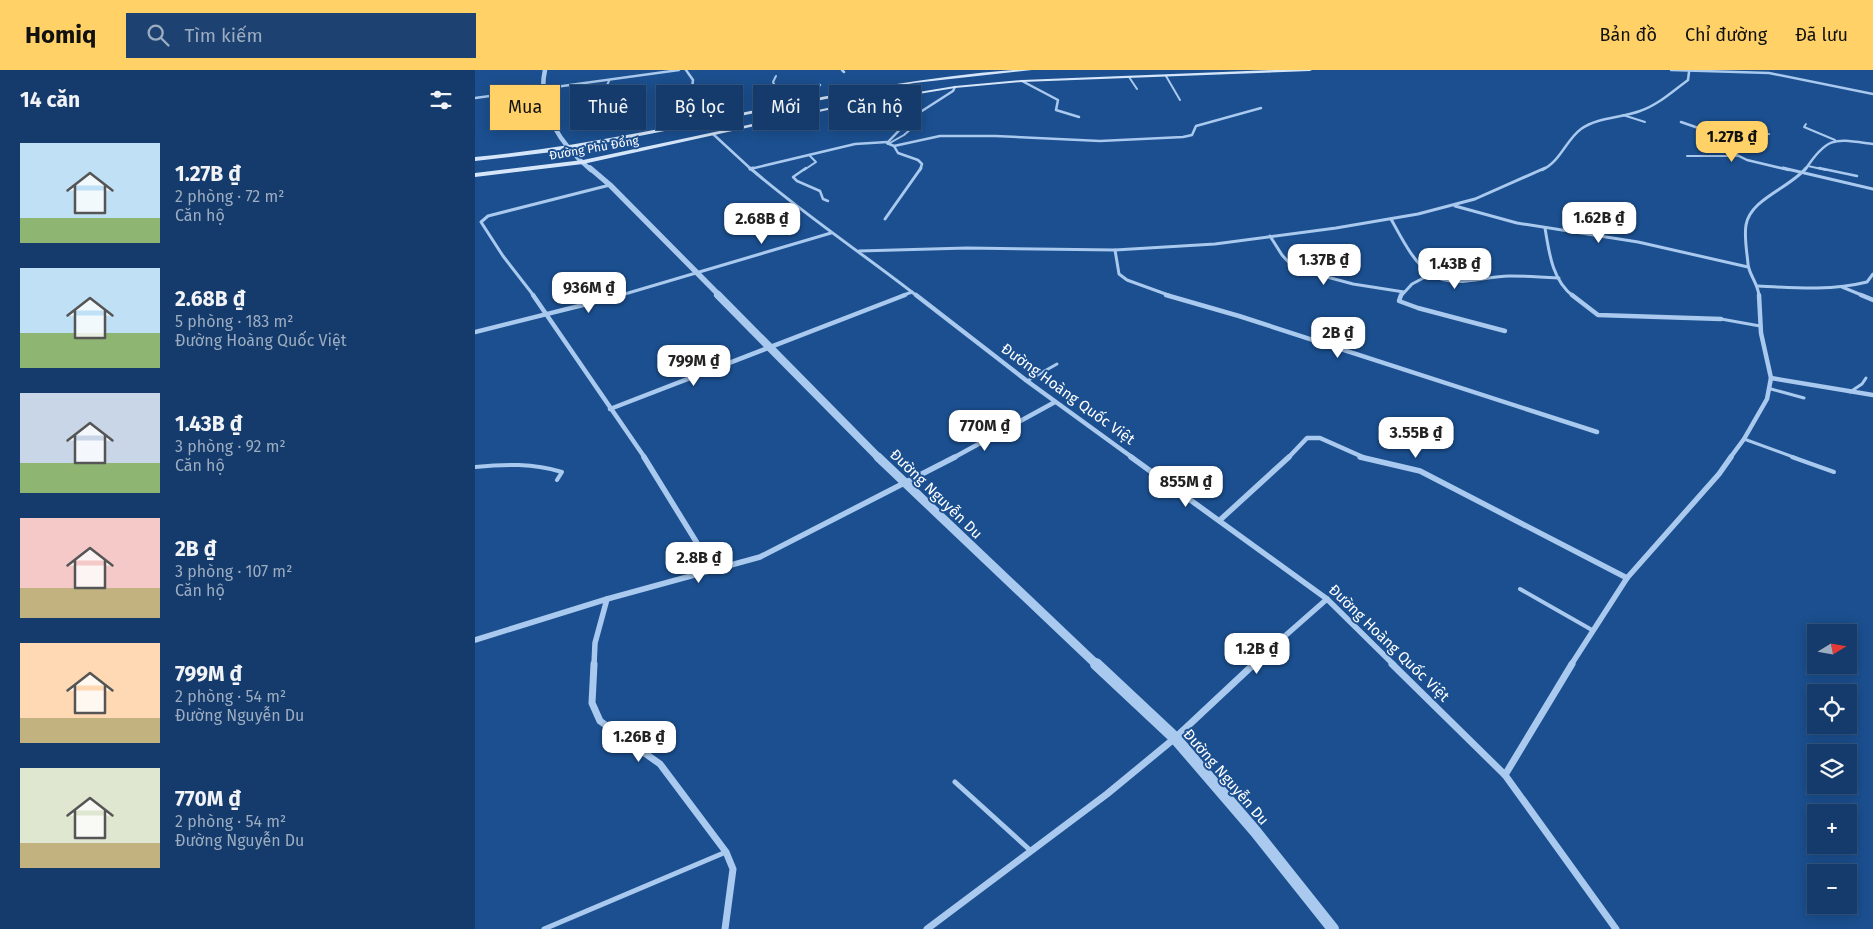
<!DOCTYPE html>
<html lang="vi">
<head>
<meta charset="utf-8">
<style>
	:root { --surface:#143b6b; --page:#1d4271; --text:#f1f3f6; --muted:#9dadc1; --line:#33557e; --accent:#ffd166 }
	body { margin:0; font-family:"Fira Sans",sans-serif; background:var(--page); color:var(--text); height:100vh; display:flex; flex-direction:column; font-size:19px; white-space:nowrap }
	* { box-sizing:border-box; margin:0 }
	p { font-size:16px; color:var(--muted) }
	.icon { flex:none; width:28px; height:28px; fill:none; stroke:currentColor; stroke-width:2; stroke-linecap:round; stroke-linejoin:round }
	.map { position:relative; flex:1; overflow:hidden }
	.details { display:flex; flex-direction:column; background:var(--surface); width:475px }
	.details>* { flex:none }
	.hud { position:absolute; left:15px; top:15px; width:475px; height:45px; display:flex; gap:10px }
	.needle { width:32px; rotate:79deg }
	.tools { position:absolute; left:1332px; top:554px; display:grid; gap:10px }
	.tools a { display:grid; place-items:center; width:50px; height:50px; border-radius:0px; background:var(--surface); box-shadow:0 2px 12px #0003,0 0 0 1px var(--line); font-size:25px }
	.price { position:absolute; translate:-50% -42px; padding:0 11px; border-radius:10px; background:#fff; color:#222; font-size:16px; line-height:32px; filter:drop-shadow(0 1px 2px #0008) }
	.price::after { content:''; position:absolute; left:50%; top:30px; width:15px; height:11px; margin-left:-8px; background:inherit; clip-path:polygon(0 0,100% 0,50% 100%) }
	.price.current { background:var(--accent); color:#111 }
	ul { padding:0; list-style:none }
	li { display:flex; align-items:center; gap:15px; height:125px; padding:0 20px }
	li span { display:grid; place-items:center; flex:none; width:140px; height:100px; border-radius:0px; color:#555 }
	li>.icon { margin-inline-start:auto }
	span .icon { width:60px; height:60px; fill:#fffc; stroke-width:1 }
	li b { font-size:21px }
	h2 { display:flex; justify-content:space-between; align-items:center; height:60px; padding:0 20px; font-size:21px }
	.pill { padding:0 18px; border-radius:0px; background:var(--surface); box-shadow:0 2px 12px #0003,0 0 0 1px var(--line); font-size:18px; line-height:45px }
	.pill.current { background:var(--accent); color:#111 }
	header { display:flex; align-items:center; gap:30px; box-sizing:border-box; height:70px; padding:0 25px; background:var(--accent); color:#111 }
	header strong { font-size:24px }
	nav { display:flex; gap:28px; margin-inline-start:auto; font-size:18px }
	.search { width:350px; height:45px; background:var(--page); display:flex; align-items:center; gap:12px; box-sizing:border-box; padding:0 18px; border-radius:0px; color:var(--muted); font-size:19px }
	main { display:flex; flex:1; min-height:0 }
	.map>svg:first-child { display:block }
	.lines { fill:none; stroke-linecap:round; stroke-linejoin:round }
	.service-far4 { stroke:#a9c9ee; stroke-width:2 }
	.service-far3 { stroke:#a9c9ee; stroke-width:2.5 }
	.service-far2 { stroke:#a9c9ee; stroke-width:3 }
	.service-far1 { stroke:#a9c9ee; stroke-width:4 }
	.service { stroke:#a9c9ee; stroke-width:5 }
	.minor-far4 { stroke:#a9c9ee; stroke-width:2.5 }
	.minor-far3 { stroke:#a9c9ee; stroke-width:3 }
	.minor-far2 { stroke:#a9c9ee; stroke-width:4.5 }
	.minor-far1 { stroke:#a9c9ee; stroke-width:5.5 }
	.minor { stroke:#a9c9ee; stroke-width:7 }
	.tertiary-far4 { stroke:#a9c9ee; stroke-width:4.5 }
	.tertiary-far3 { stroke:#a9c9ee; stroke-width:5.5 }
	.tertiary-far2 { stroke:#a9c9ee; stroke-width:8 }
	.tertiary-far1 { stroke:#a9c9ee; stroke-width:9 }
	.tertiary { stroke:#a9c9ee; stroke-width:12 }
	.secondary { fill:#d6e6fa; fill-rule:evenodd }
	.labels { text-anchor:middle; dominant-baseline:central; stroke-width:4; stroke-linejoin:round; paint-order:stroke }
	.far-street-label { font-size:12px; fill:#fff; stroke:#1b4f8f }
	.street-label { font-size:15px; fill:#fff; stroke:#1b4f8f }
</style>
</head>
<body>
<header>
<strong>Homiq</strong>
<div class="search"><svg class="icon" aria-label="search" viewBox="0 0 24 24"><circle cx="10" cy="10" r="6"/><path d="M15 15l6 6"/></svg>Tìm kiếm</div>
<nav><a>Bản đồ</a><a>Chỉ đường</a><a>Đã lưu</a></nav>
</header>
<main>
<section class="details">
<h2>14 căn<svg class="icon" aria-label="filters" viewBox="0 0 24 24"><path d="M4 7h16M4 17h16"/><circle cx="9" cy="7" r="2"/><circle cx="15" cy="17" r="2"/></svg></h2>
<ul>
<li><span style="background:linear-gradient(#bfe0f5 75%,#8fb573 0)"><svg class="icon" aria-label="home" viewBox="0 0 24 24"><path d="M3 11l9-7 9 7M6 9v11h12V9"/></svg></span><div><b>1.27B ₫</b><p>2 phòng · 72 m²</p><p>Căn hộ</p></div></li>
<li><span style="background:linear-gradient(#bfe0f5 65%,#8fb573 0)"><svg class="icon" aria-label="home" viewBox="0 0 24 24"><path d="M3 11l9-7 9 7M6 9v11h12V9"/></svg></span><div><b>2.68B ₫</b><p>5 phòng · 183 m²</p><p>Đường Hoàng Quốc Việt</p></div></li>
<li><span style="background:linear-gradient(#c9d6e8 70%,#8fb573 0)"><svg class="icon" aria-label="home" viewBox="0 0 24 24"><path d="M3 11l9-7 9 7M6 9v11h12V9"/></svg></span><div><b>1.43B ₫</b><p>3 phòng · 92 m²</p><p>Căn hộ</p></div></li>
<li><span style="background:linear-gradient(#f6c9c9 70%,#c2b280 0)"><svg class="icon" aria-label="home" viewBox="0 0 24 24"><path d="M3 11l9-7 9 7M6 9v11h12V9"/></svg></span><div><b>2B ₫</b><p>3 phòng · 107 m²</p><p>Căn hộ</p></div></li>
<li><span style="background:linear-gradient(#ffd9b3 75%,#c2b280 0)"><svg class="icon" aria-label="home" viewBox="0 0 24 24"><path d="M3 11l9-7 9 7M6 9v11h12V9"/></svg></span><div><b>799M ₫</b><p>2 phòng · 54 m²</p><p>Đường Nguyễn Du</p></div></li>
<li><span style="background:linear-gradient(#dfe7d0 75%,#c2b280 0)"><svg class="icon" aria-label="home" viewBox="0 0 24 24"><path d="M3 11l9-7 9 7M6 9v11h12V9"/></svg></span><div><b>770M ₫</b><p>2 phòng · 54 m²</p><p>Đường Nguyễn Du</p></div></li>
</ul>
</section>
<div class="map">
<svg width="1398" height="859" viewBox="0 0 1398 859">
	<rect width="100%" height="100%" fill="#1b4f8f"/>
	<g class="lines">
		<g class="service-far4">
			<polyline points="301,6 298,12 300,16 337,18"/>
			<polyline points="691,6 705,30"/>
			<polyline points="654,7 662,19"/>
			<polyline points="134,11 132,15 136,24 151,33"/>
			<polyline points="1148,45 1170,52"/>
			<polyline points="1331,54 1329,57 1360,70"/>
			<polyline points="1263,73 1282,65 1294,64"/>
			<polyline points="413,74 429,65 445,51"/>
			<polyline points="1212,86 1263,86"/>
			<polyline points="1333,96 1351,100"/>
			<polyline points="329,100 341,92 335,86"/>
		</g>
		<g class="service-far3">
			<polyline points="331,98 318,107 322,111 345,121 348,129 353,131"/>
			<polyline points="1344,98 1382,106"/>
		</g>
		<g class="service-far2">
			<polyline points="1246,249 1285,256"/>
			<polyline points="552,311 582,294"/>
			<polyline points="1296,319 1329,328"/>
			<polyline points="1375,322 1387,314 1391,308"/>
			<polyline points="1269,369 1321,388"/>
		</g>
		<g class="service-far1">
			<polyline points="1317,387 1359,402"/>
			<path d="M 0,397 C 30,394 58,393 87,402 L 82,410"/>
			<polyline points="1045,519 1117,560"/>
		</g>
		<g class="service">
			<polyline points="480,712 556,781"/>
			<polyline points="69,859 251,782"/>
		</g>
		<g class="minor-far4">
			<polyline points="211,0 218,10 215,34 220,54"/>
			<polyline points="367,0 369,2"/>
			<polyline points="1196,0 1294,3 1398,24"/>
			<polyline points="547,11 583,30 581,40 604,47"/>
			<polyline points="480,17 478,21 436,48 412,73 419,76 465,66 520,66 625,71 708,67 717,65 721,56 786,38"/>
			<polyline points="0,28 204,0"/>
			<polyline points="323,33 320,25 345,15"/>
			<polyline points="1206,52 1258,70 1263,73 1262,85 1272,90 1314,100"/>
			<polyline points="238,64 277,100"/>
			<polyline points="419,76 423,83 443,90 447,94 445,100"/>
			<polyline points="275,99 380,74 412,72"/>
			<path d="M 1067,100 C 1085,92 1091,70 1106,59 C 1123,47 1146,48 1165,41 C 1183,35 1198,21 1213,10 L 1214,2"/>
			<path d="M 1330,100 C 1353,65 1360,69 1398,74"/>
		</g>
		<g class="minor-far3">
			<path d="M 275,98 C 328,144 387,183 442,226"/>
			<polyline points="1308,98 1398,119"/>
			<polyline points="275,99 278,98"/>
			<polyline points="980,136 1042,153 1163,172 1273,197"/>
			<polyline points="410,149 446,98"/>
			<path d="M 916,149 C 926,167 939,194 957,205 C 980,219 1009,206 1034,206 C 1050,206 1067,207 1084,208"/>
			<path d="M 1070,158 C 1074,182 1077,210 1098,226"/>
			<polyline points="795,166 807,185 819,198 878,214 929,222"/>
			<polyline points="640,180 644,204 652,210 696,226"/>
			<polyline points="384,181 492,178 640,180 740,174 861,158 943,144 1000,129 1070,98"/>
			<path d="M 1283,216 C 1320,218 1356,221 1392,212 L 1398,204"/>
			<polyline points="1367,217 1389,226"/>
			<polyline points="59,226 28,186 6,152 13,146 135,115"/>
			<polyline points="143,226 356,163"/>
			<polyline points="426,226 437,222"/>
			<polyline points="926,226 937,214 956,204"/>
			<path d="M 1284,226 C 1283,213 1274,205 1273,194 C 1272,182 1269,167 1271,155 C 1275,129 1315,118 1331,98"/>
		</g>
		<g class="minor-far2">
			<polyline points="58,225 170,388"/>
			<polyline points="441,225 552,311 658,388"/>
			<polyline points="691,225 764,246 1122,362"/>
			<polyline points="926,225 924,231 943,238 1030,261"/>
			<polyline points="1097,225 1123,245 1246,249"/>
			<polyline points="1386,225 1398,230"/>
			<polyline points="0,262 148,225"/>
			<polyline points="1296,308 1398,325"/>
			<polyline points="135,339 430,225"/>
			<polyline points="478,388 580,332"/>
			<polyline points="813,388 832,368 845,368 890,388"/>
			<polyline points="1255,388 1269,369 1292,329 1296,308 1286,263 1284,225"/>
		</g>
		<g class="minor-far1">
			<polyline points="169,387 238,499"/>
			<polyline points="656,387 852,529 919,595"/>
			<polyline points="885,387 945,401 1152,508"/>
			<polyline points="745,450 814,387"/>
			<polyline points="0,570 132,529 285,487 480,387"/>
			<polyline points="119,595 120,573 132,529"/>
			<polyline points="777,595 852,529"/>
			<polyline points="1096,595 1152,508 1244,404 1256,387"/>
		</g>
		<g class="minor">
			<polyline points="119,594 117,633 125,651 185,694 251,782 258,799 250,859"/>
			<polyline points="917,594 1030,705 1141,859"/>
			<polyline points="1030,705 1097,594"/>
			<polyline points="452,859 632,724 700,668 779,594"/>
		</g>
		<path class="tertiary-far4" d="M 70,0 C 61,40 87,76 116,100"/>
		<polyline class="tertiary-far3" points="115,98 135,115 245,226"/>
		<polyline class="tertiary-far2" points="243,225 404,388"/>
		<polyline class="tertiary-far1" points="403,387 622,595"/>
		<polyline class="tertiary" points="621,594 700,668 780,761 858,859"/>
		<g class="secondary">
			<path d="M 538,0 L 557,0 L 439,13 L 381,23 L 94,80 L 0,91 L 0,87 C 181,70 356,14 538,0 Z"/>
			<polygon points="799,0 837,0 835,1 547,12 480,18 371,36 108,94 0,107 0,103 108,90 371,34 480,16 547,10"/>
		</g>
	</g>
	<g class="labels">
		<g class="far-street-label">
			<text transform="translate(119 78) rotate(-10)">Đường Phù Đổng</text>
		</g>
		<g class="street-label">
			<text transform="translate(593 324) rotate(36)">Đường Hoàng Quốc Việt</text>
			<text transform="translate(461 424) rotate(44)">Đường Nguyễn Du</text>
			<text transform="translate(914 573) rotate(44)">Đường Hoàng Quốc Việt</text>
			<text transform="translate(751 707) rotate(49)">Đường Nguyễn Du</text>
		</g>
	</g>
</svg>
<div class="tools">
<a><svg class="needle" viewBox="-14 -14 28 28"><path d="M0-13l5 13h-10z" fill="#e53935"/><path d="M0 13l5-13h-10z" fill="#9dadc1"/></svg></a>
<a><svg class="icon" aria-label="locate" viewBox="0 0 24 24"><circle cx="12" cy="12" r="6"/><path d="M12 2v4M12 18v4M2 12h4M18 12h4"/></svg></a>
<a><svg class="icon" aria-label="layers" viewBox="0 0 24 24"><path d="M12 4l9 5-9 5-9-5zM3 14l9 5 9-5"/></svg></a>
<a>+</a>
<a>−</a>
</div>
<b class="price current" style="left:1257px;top:93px">1.27B ₫</b>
<b class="price" style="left:1124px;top:174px">1.62B ₫</b>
<b class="price" style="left:287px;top:175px">2.68B ₫</b>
<b class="price" style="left:849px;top:216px">1.37B ₫</b>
<b class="price" style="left:980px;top:220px">1.43B ₫</b>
<b class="price" style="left:114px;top:244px">936M ₫</b>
<b class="price" style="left:863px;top:289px">2B ₫</b>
<b class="price" style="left:219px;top:317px">799M ₫</b>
<b class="price" style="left:510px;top:382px">770M ₫</b>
<b class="price" style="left:941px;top:389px">3.55B ₫</b>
<b class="price" style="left:711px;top:438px">855M ₫</b>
<b class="price" style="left:224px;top:514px">2.8B ₫</b>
<b class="price" style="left:782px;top:605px">1.2B ₫</b>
<b class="price" style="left:164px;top:693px">1.26B ₫</b>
<div class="hud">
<a class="pill current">Mua</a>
<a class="pill">Thuê</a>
<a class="pill">Bộ lọc</a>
<a class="pill">Mới</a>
<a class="pill">Căn hộ</a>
</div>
</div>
</main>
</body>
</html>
